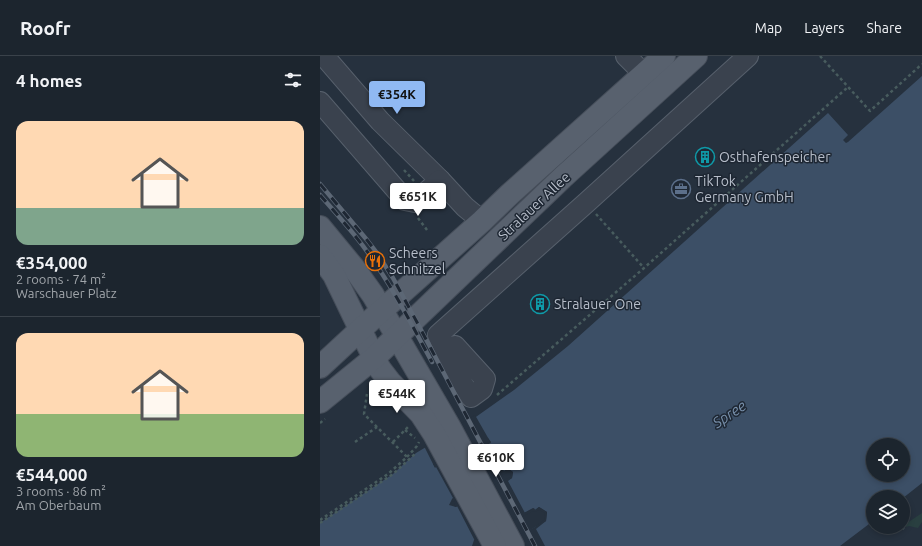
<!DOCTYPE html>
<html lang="en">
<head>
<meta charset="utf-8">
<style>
	:root { --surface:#1c252e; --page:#252d36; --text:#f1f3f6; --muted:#a0a5aa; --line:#3a424a; --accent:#90b9f3 }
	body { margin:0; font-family:Ubuntu,sans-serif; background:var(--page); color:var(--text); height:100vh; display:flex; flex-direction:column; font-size:15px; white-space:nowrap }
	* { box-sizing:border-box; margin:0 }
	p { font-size:13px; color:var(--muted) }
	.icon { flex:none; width:22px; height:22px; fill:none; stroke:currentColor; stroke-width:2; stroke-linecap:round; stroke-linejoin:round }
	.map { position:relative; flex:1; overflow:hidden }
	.details { display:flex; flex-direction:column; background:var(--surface); width:320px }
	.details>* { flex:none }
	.controls { position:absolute; left:546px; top:382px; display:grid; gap:8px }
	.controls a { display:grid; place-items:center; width:44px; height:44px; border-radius:50%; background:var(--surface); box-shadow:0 2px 6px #0003,0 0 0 1px var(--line); font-size:20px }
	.price { position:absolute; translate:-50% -34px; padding:0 9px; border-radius:4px; background:#fff; color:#222; font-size:13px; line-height:26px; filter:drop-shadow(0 1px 2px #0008) }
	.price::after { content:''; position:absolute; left:50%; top:24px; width:12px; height:9px; margin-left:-6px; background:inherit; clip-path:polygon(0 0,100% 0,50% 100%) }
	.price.current { background:var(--accent); color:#111 }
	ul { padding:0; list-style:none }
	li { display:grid; align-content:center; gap:8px; height:212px; padding:0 16px }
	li+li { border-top:1px solid var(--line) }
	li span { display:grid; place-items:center; height:124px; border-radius:12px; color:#555 }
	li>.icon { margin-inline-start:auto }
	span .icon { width:72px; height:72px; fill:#fffc; stroke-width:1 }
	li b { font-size:17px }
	h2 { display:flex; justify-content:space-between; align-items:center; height:48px; padding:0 16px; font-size:17px }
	header { display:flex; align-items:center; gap:24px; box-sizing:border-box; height:56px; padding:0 20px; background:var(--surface); border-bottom:1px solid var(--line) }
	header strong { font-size:19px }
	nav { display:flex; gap:22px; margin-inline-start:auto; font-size:14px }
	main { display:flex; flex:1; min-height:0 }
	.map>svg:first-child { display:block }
	.grass { fill:#293f40 }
	.water { fill:#3c4f66; fill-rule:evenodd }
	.pier { fill:#26313e }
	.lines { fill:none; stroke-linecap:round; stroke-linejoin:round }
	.minor-casing { stroke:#57606c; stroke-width:22 }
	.major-casing { stroke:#464e5a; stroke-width:24 }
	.path { stroke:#485c5e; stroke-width:2.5; stroke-dasharray:3 3; stroke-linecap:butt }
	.minor { stroke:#3a424e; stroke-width:20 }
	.major { stroke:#58616e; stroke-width:22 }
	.rail-casing { stroke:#5c6775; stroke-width:4.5 }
	.rail { stroke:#1e2733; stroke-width:3; stroke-dasharray:9; stroke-linecap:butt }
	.labels { text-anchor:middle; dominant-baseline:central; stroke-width:3; stroke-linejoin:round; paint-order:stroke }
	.poi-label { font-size:14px; fill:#b6bdc9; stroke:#1e2733; text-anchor:start }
	.street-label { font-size:14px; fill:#b6bdc9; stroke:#1e2733 }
	.water-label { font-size:15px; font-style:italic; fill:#778faa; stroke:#1e2733 }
</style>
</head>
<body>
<header>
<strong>Roofr</strong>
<nav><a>Map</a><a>Layers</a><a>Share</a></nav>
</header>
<main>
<section class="details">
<h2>4 homes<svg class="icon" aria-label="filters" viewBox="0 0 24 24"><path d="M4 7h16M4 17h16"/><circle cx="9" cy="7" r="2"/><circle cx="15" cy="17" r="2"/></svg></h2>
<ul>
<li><span style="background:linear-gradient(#ffd9b3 70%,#7fa58c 0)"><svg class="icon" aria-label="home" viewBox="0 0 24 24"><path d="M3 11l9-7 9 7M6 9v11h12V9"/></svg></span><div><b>€354,000</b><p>2 rooms · 74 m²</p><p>Warschauer Platz</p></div></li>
<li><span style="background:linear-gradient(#ffd9b3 65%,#8fb573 0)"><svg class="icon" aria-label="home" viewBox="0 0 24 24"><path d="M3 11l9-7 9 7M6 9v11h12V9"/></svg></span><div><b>€544,000</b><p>3 rooms · 86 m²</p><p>Am Oberbaum</p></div></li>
</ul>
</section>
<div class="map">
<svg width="602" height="490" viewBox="0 0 602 490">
	<rect width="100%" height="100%" fill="#26313e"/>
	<polygon class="grass" points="602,457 602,466 598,472 589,470 586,471 584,469"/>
	<path class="water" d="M 602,20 L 602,427 L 583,442 L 583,441 L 553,441 L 553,465 L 520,490 L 181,490 L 226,465 L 227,456 L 219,451 L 215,454 L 213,452 L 154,484 L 152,490 L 0,490 L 0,467 L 73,418 L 96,397 L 153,363 L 194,334 L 248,290 L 508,57 L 528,79 L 523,84 L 526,87 L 528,86 ZM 168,382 L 171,386 L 168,388 L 115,411 L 113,408 ZM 553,389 L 583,389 L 583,419 L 553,419 ZM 188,413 L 193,416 L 192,422 L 136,451 L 129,449 L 132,443 Z"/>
	<polygon class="pier" points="155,359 171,387 168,388 184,415 188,413 193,416 192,422 188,425 205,457 214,452 215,454 219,451 227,456 226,465 216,473 225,490 179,490 180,488 215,471 224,464 225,457 219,454 215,456 213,455 155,485 137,450 135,451 134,448 190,421 191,417 188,416 133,446 132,443 133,442 116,411 115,412 104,390"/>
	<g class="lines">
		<g class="minor-casing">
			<g id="minor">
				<polyline points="4,0 60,65 120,124 145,151 162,165"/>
				<polyline points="306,0 324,18"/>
				<polyline points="0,46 85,144 95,146 120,124"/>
				<polyline points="135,290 165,323 162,333 151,341 137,319 118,279 266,147 428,0"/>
			</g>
		</g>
		<g class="major-casing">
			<g id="major">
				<polyline points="0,171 33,211 53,239 129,370 193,490"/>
				<polyline points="0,200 14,219 54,302 60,313 70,326 101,358 114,378 175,490"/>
				<polyline points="0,311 41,273 162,165 190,138 344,0"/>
				<polyline points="0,346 54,302 242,122 376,0"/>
			</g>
		</g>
		<g class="path">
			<polyline points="500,0 550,55 602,8"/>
			<polyline points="84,114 94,125"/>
			<polyline points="276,158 324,212"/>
			<polyline points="98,162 107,174"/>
			<polyline points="177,339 324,212 528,31"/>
			<polyline points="0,367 5,363"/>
			<polyline points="85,374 95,382"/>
			<polyline points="35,386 57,371"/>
			<polyline points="73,386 89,370"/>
			<polyline points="87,401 97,390 99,386"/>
			<polyline points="0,464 68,418 87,401 44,358 47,338"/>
			<polyline points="0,467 73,418 96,397"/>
			<polyline points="582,471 584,473"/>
		</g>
		<use href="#minor" class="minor"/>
		<use href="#major" class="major"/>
		<g class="rail-casing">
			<g id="rail">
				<polyline points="0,128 47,184 57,197 73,222 99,270 215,490"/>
				<path d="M 0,139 C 21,163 42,186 59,213 C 79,243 95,275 112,306"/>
			</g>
		</g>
		<use href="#rail" class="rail"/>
	</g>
	<defs>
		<g id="building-ring" transform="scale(1)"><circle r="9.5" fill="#1e2733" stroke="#0f9aa8" stroke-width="1.5"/><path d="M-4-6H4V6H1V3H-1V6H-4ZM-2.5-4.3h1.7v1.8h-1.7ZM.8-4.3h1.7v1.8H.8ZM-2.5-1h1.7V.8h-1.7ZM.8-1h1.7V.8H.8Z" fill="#0f9aa8"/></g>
		<g id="office-ring" transform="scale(1)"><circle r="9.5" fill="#1e2733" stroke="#5c6f8a" stroke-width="1.5"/><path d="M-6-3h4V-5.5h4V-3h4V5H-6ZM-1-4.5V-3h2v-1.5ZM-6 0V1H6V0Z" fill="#5c6f8a"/></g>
		<g id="restaurant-ring" transform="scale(1)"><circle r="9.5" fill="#1e2733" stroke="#e8710a" stroke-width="1.5"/><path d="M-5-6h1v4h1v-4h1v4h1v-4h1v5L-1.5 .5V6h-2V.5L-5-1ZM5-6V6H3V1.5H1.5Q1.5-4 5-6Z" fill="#e8710a"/></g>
	</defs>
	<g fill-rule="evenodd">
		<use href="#building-ring" x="385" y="101"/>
		<use href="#office-ring" x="361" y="133"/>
		<use href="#restaurant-ring" x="55" y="205"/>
		<use href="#building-ring" x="220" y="248"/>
	</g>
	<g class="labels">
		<g class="poi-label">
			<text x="399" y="101">Osthafenspeicher</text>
			<text x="375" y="125">TikTok<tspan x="375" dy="16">Germany GmbH</tspan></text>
			<text x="69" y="197">Scheers<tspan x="69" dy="16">Schnitzel</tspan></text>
			<text x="234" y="248">Stralauer One</text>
		</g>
		<g class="street-label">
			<text transform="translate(214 150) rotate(-43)">Stralauer Allee</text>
		</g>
		<g class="water-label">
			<text transform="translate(409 358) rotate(-34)">Spree</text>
		</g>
	</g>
</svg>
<div class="controls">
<a><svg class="icon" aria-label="locate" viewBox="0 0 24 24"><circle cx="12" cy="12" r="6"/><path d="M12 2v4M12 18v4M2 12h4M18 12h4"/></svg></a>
<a><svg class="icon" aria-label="layers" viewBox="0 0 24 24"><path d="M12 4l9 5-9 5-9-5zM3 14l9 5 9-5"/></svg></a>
</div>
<b class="price current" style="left:77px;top:59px">€354K</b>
<b class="price" style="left:98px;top:161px">€651K</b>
<b class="price" style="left:77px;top:358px">€544K</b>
<b class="price" style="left:176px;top:422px">€610K</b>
</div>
</main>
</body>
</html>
